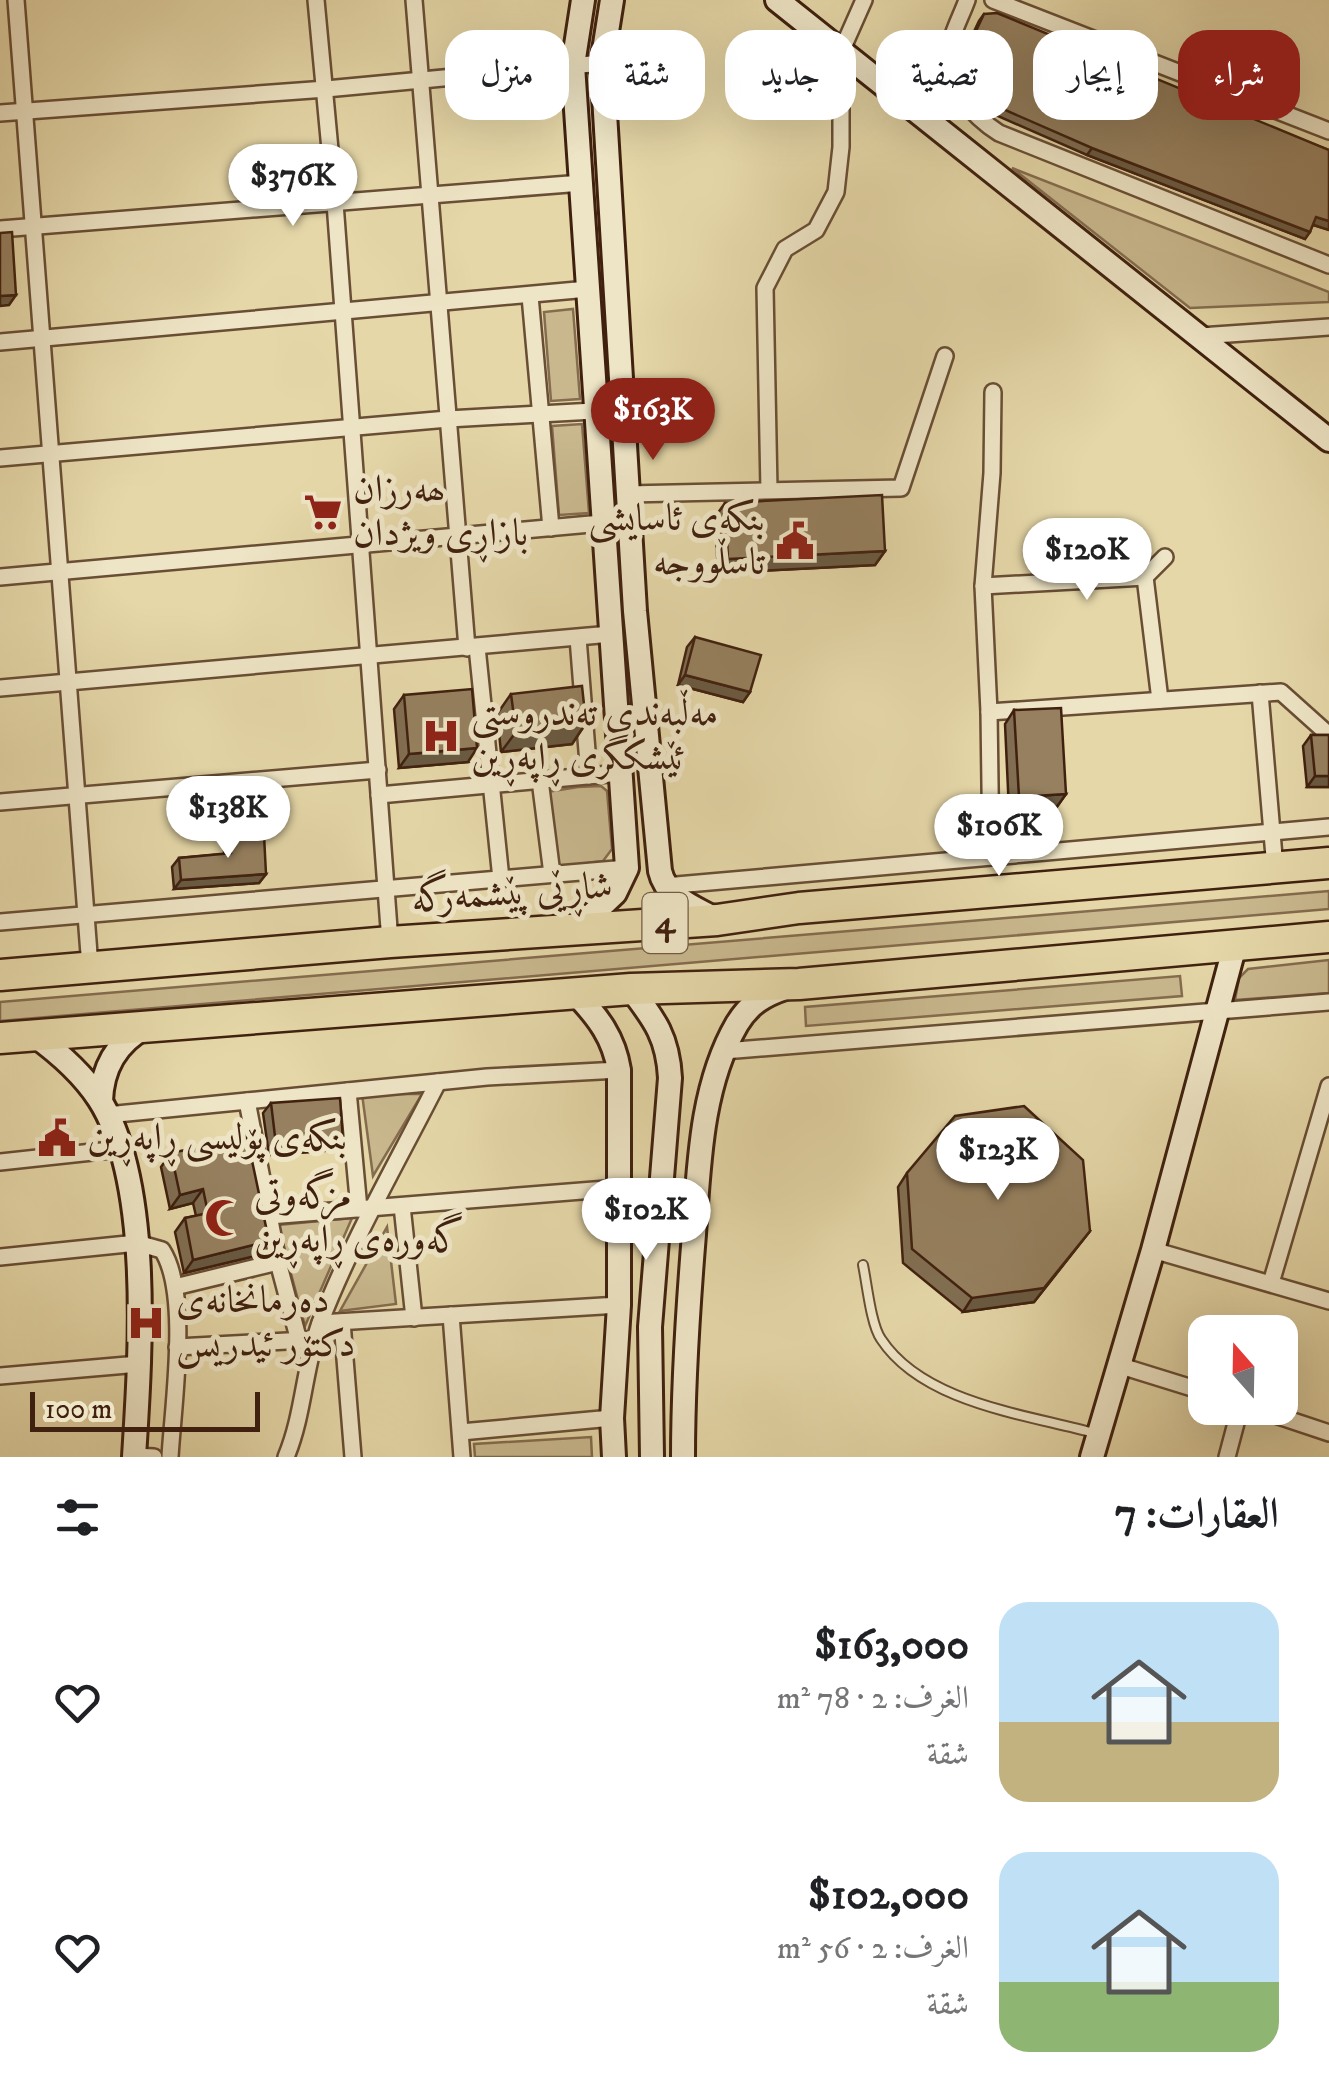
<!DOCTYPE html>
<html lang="ar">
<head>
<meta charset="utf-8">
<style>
	:root { --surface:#fff; --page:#f6f6f6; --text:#202124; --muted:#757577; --accent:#8f2418 }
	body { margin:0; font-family:"IM FELL DW Pica",Amiri,serif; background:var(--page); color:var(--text); direction:rtl; height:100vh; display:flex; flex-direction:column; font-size:38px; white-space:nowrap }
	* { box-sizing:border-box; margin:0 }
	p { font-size:32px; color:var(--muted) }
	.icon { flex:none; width:55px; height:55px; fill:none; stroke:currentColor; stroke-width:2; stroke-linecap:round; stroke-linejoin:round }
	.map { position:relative; height:1457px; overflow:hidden; direction:ltr }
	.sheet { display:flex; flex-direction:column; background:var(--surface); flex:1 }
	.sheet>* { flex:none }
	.banner { position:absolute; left:30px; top:30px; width:1270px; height:90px; direction:rtl; display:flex; gap:20px }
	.needle { width:65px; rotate:340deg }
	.controls { position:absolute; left:1188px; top:1315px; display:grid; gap:20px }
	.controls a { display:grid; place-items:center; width:110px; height:110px; border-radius:20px; background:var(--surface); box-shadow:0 10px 40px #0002; font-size:50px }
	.scale { position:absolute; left:30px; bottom:25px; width:230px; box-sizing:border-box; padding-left:10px; border:5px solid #40210f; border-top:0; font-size:28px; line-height:35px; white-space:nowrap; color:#40210f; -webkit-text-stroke:8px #eee5c6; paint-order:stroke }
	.price { position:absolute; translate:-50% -85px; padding:0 22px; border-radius:35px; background:#fff; color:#222; font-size:32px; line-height:65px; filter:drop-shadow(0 2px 5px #0008) }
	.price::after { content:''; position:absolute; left:50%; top:60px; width:30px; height:22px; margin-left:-15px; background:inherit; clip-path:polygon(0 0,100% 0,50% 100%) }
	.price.current { background:var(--accent); color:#fff }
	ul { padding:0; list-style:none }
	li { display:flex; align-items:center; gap:30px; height:250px; padding:0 50px }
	li span { display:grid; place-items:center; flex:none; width:280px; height:200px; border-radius:30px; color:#555 }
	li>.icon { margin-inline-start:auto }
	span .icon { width:120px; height:120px; fill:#fffc; stroke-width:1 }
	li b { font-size:42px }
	h2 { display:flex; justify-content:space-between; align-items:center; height:120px; padding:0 50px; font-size:42px }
	.pill { padding:0 35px; border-radius:30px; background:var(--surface); box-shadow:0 10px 40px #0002; font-size:35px; line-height:90px }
	.pill.current { background:var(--accent); color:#fff }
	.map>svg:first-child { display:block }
	.green { fill:#c9b88e; stroke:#846c4e; stroke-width:2.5 }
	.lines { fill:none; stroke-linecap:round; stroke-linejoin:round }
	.lane-casing { stroke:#694e35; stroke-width:12 }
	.street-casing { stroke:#694e35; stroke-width:20 }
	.secondary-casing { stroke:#40210f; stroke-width:28 }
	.highway-casing { stroke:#40210f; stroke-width:35 }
	.lane { stroke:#eee5c6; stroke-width:8 }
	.street { stroke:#eee5c6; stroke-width:15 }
	.secondary { stroke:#eee5c6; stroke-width:22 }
	.highway { stroke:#e5d7a8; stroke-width:30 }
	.wall { fill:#816e52; stroke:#40210f; stroke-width:2.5 }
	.shaded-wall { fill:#695a42; stroke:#40210f; stroke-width:2.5 }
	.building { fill:#96805f; stroke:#40210f; stroke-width:2.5 }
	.labels { text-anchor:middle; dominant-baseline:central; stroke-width:10; stroke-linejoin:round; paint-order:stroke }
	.shield { fill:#eee5c6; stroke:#745c46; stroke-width:2.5 }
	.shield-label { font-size:35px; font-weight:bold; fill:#40210f }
	.poi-label { font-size:38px; fill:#40210f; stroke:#eee5c6; text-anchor:start }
	.street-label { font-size:38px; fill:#40210f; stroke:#eee5c6 }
</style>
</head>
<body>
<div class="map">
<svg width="1329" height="1457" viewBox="0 0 1329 1457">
	<rect width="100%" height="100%" fill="#e5d7a8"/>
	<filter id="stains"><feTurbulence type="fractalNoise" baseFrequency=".002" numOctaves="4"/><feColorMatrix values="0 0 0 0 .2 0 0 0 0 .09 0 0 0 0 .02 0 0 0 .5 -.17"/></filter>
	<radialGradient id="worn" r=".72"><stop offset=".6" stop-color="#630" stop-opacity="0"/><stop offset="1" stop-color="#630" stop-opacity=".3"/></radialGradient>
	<g class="green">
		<polygon points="969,61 997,72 981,108 969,84"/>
		<polygon points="1012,168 1329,292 1329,302 1190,308"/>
		<polygon points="573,309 580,399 551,401 544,312"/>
		<polygon points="582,424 589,513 559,515 552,426"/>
		<polygon points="578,787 601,786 607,791 612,849 603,861 556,867 547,792"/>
		<polygon points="1329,891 1329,909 0,1021 0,1002"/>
		<polygon points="1329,960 1329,993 1235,1000 1239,978 1248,969"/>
		<polygon points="1180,976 1182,996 806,1026 805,1007"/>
		<polygon points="362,1094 422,1094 373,1176"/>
		<polygon points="352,1218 305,1326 278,1225"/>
		<polygon points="387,1227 396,1304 340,1311"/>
		<polygon points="591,1437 592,1457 475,1457 474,1444"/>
	</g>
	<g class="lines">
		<g class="lane-casing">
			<path id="lane" d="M 863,1265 C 867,1284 871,1325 881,1339 C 923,1403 1025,1414 1094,1433"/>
		</g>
		<g class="street-casing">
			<g id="street">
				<polyline points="16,0 90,967"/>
				<polyline points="316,0 335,203 390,942"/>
				<polyline points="414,0 467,648"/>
				<path d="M 967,0 C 961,17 950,36 948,54 C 945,86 974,117 999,133 L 1329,265"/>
				<polyline points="993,0 1329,131"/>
				<polyline points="0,113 326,89 602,63"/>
				<polyline points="0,229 582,183"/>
				<polyline points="530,296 551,528"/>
				<polyline points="1200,336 1329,327"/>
				<polyline points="0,342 588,289"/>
				<polyline points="0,458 448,419 594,411"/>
				<polyline points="769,490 765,288 785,249 816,230 836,192 841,147 841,52 864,0"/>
				<polyline points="628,494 901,488 945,356"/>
				<polyline points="0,577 602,523"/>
				<polyline points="1145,577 1160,700"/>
				<polyline points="983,586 1145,577 1165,557"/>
				<polyline points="578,638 589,776"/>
				<polyline points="477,647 501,879"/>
				<polyline points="0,688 611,634"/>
				<polyline points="1260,693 1275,868"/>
				<polyline points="989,712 1281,692 1329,735"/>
				<polyline points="540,780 552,874"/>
				<polyline points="379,795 620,773"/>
				<polyline points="0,802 378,770"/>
				<polyline points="991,857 989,712 983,586 992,473 993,392"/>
				<polyline points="665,886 1329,827"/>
				<polyline points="0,922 627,868"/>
				<polyline points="724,1051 1329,1002"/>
				<polyline points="348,1091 359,1209"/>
				<polyline points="247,1101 278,1262 299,1341"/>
				<polyline points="107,1115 487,1077 619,1070"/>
				<polyline points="0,1162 120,1149"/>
				<polyline points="402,1206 414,1318"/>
				<polyline points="269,1216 619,1188"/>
				<polyline points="1153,1250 1329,1301"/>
				<path d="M 0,1257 L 137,1243 L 162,1250 C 190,1293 173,1404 170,1457"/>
				<polyline points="1271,1283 1329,1086"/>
				<polyline points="175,1287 278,1262"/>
				<polyline points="451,1315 462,1457"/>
				<polyline points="342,1322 353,1457"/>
				<polyline points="320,1323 619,1305"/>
				<polyline points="177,1347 306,1340"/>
				<polyline points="1118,1365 1205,1392"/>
				<polyline points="0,1376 139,1364"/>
				<polyline points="1254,1408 1329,1433"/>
				<polyline points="461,1432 612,1418"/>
				<polyline points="134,1456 154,1457"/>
				<path d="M 286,1457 C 304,1414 304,1367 320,1323 C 352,1240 398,1161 438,1082"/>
				<polyline points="1227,1457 1240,1408"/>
			</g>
		</g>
		<g class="secondary-casing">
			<g id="secondary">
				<path d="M 612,0 L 602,63 L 635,611 L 660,871 C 666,898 694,907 717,920"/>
				<polyline points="777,0 1329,440"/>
				<polyline points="578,928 615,893 627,868 573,65 583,0"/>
				<path d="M 631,989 C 655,1020 668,1038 670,1078 L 650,1327 L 652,1457"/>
				<path d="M 576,994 C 598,1017 614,1038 619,1070 L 619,1305 L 612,1418 L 614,1457"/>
				<path d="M 34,1035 C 59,1053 82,1073 99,1099 C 153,1183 140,1360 134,1457"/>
				<path d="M 101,1101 C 102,1069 116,1043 145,1027"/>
				<path d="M 683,1457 C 683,1383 688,1308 694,1234 C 699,1164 701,1086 737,1024 C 749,1004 764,995 785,988"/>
				<polyline points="1092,1457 1153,1250 1235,945"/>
			</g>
		</g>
		<g class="highway-casing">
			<g id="highway">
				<polyline points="0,975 390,942 717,920 799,908 1329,863"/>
				<polyline points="0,1038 631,989 799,984 1329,937"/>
			</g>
		</g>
		<use href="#lane" class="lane"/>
		<use href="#street" class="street"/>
		<use href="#secondary" class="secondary"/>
		<use href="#highway" class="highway"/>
	</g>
	<g class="wall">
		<polygon points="984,14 1329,150 1329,230 1313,225 1305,239 1087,155 991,113 982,105 997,72 963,55 979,21"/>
		<polygon points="725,503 885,551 875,565 718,573 715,517"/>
		<polygon points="695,637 750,692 743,702 678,685 687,647"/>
		<polygon points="511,694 586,723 572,744 501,752 497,714"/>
		<polygon points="404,695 468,762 399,768 394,709"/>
		<polygon points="1014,710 1066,794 1056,808 1009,811 1005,724"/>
		<polygon points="1311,735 1329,735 1329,787 1307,787 1303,746"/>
		<polygon points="230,837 266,874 259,883 174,889 172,867 179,858 224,854 224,847"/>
		<polygon points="271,1103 336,1150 269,1155 263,1113"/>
		<polygon points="171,1153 259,1255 184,1273 175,1232 185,1218 196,1216 193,1203 170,1209 161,1167"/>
		<polygon points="907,1173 1090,1231 1034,1302 963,1312 903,1263 898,1187"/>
	</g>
	<g class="shaded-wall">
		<polygon points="1092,148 1310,232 1305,239 1087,155"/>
		<polygon points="1316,217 1329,221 1329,230 1311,224"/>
		<polygon points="16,295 9,305 0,306 0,296"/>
		<polygon points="885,551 875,565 718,573 728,559"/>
		<polygon points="685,675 750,692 743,702 678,685"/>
		<polygon points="586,723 572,744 501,752 516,732"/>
		<polygon points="477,748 468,762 399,768 409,754"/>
		<polygon points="1315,776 1329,776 1329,787 1307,787"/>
		<polygon points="1066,794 1056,808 1009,811 1019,797"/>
		<polygon points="266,874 259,883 174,889 181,880"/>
		<polygon points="343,1140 336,1150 269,1155 276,1145"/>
		<polygon points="203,1189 193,1203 170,1209 180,1195"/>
		<polygon points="1090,1231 1034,1302 963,1312 972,1298"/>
		<polygon points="269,1241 259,1255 184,1273 193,1260"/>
	</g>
	<g class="building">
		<polygon points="997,13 1329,150 1329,221 1316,217 1310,232 1092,148 996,106 987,98 1002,65 968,48 984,14"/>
		<polygon points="12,232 16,295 0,296 0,233"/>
		<polygon points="882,495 885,551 728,559 725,503"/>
		<polygon points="695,637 761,655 750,692 685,675"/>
		<polygon points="582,686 586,723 516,732 511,694"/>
		<polygon points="472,689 477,748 409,754 404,695"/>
		<polygon points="1061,708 1066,794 1019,797 1014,710"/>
		<polygon points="1311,735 1329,735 1329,776 1315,776"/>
		<polygon points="264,835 266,874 181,880 179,858 231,853 230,837"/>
		<polygon points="340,1098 343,1140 276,1145 271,1103"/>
		<polygon points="1024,1106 1083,1160 1090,1231 1044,1288 972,1298 912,1249 907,1173 955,1116"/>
		<polygon points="247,1137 269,1241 193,1260 185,1218 208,1213 203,1189 180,1195 171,1153"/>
	</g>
	<defs>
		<g id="supermarket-bare" transform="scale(3)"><path d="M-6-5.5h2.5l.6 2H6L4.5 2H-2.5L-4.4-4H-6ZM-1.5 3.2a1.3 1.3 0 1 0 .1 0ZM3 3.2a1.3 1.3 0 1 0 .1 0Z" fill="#8f2418" stroke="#eee5c6" stroke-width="2.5" paint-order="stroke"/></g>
		<g id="civic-bare" transform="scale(3)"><path d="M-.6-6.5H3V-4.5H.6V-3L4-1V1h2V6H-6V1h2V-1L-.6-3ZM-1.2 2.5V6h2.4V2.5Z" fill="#8f2418" stroke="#eee5c6" stroke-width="2.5" paint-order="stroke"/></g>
		<g id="hospital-bare" transform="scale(3)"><path d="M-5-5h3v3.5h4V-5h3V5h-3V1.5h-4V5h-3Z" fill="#8f2418" stroke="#eee5c6" stroke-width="2.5" paint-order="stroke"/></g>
		<g id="mosque-bare" transform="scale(3)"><path d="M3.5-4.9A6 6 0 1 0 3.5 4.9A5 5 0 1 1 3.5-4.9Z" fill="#8f2418" stroke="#eee5c6" stroke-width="2.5" paint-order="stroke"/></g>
	</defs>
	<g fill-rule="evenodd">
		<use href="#supermarket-bare" x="323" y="512"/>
		<use href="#civic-bare" x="795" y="541"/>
		<use href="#hospital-bare" x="441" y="736"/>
		<use href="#civic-bare" x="57" y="1138"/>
		<use href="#mosque-bare" x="224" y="1218"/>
		<use href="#hospital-bare" x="146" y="1323"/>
	</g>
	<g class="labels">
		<rect class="shield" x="642.5" y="893" width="45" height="60" rx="8"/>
		<g class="shield-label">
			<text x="665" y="923">4</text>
		</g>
		<g class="poi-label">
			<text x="353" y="490">ھەرزان<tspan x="353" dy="44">بازاڕی ویژدان</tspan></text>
			<text x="765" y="519" text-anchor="end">بنکەی ئاسایشی<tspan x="765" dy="44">تاسڵووجە</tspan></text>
			<text x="471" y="714">مەڵبەندی تەندروستی<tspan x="471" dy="44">ئێشکگری ڕاپەڕین</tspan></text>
			<text x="87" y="1138">بنکەی پۆلیسی ڕاپەڕین</text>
			<text x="254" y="1196">مزگەوتی<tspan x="254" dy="44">گەورەی ڕاپەڕین</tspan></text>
			<text x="176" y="1301">دەرمانخانەی<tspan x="176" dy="44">دکتۆر ئیدریس</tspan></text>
		</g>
		<g class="street-label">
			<text transform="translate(512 893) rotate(-4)">شاڕێی پێشمەرگە</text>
		</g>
	</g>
	<rect width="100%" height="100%" filter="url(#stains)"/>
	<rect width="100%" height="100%" fill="url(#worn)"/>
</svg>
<div class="controls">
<a><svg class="needle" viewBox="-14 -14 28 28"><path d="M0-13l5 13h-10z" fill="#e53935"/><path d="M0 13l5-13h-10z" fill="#757577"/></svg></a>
</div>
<div class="scale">100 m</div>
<b class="price" style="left:293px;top:229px">$376K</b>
<b class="price current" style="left:653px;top:463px">$163K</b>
<b class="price" style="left:1087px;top:603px">$120K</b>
<b class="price" style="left:228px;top:861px">$138K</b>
<b class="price" style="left:999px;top:879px">$106K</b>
<b class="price" style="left:998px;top:1203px">$123K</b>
<b class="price" style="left:646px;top:1263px">$102K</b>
<div class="banner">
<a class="pill current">شراء</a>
<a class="pill">إيجار</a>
<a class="pill">تصفية</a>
<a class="pill">جديد</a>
<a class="pill">شقة</a>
<a class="pill">منزل</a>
</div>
</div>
<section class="sheet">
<h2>العقارات: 7<svg class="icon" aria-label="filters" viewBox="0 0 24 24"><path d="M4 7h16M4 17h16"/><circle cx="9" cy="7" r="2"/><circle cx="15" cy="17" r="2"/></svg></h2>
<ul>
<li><span style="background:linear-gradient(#bfe0f5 60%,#c2b280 0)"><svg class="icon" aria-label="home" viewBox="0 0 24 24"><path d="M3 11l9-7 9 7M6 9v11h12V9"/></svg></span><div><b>$163,000</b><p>الغرف: 2 · 78 m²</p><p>شقة</p></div><svg class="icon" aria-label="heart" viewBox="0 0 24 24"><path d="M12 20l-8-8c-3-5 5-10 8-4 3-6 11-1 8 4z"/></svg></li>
<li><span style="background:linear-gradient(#bfe0f5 65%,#8fb573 0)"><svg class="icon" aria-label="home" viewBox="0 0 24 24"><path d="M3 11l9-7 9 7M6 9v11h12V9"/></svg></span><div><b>$102,000</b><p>الغرف: 2 · 56 m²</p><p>شقة</p></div><svg class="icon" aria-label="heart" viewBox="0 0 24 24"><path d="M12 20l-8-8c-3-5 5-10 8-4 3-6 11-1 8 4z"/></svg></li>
</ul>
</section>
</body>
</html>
